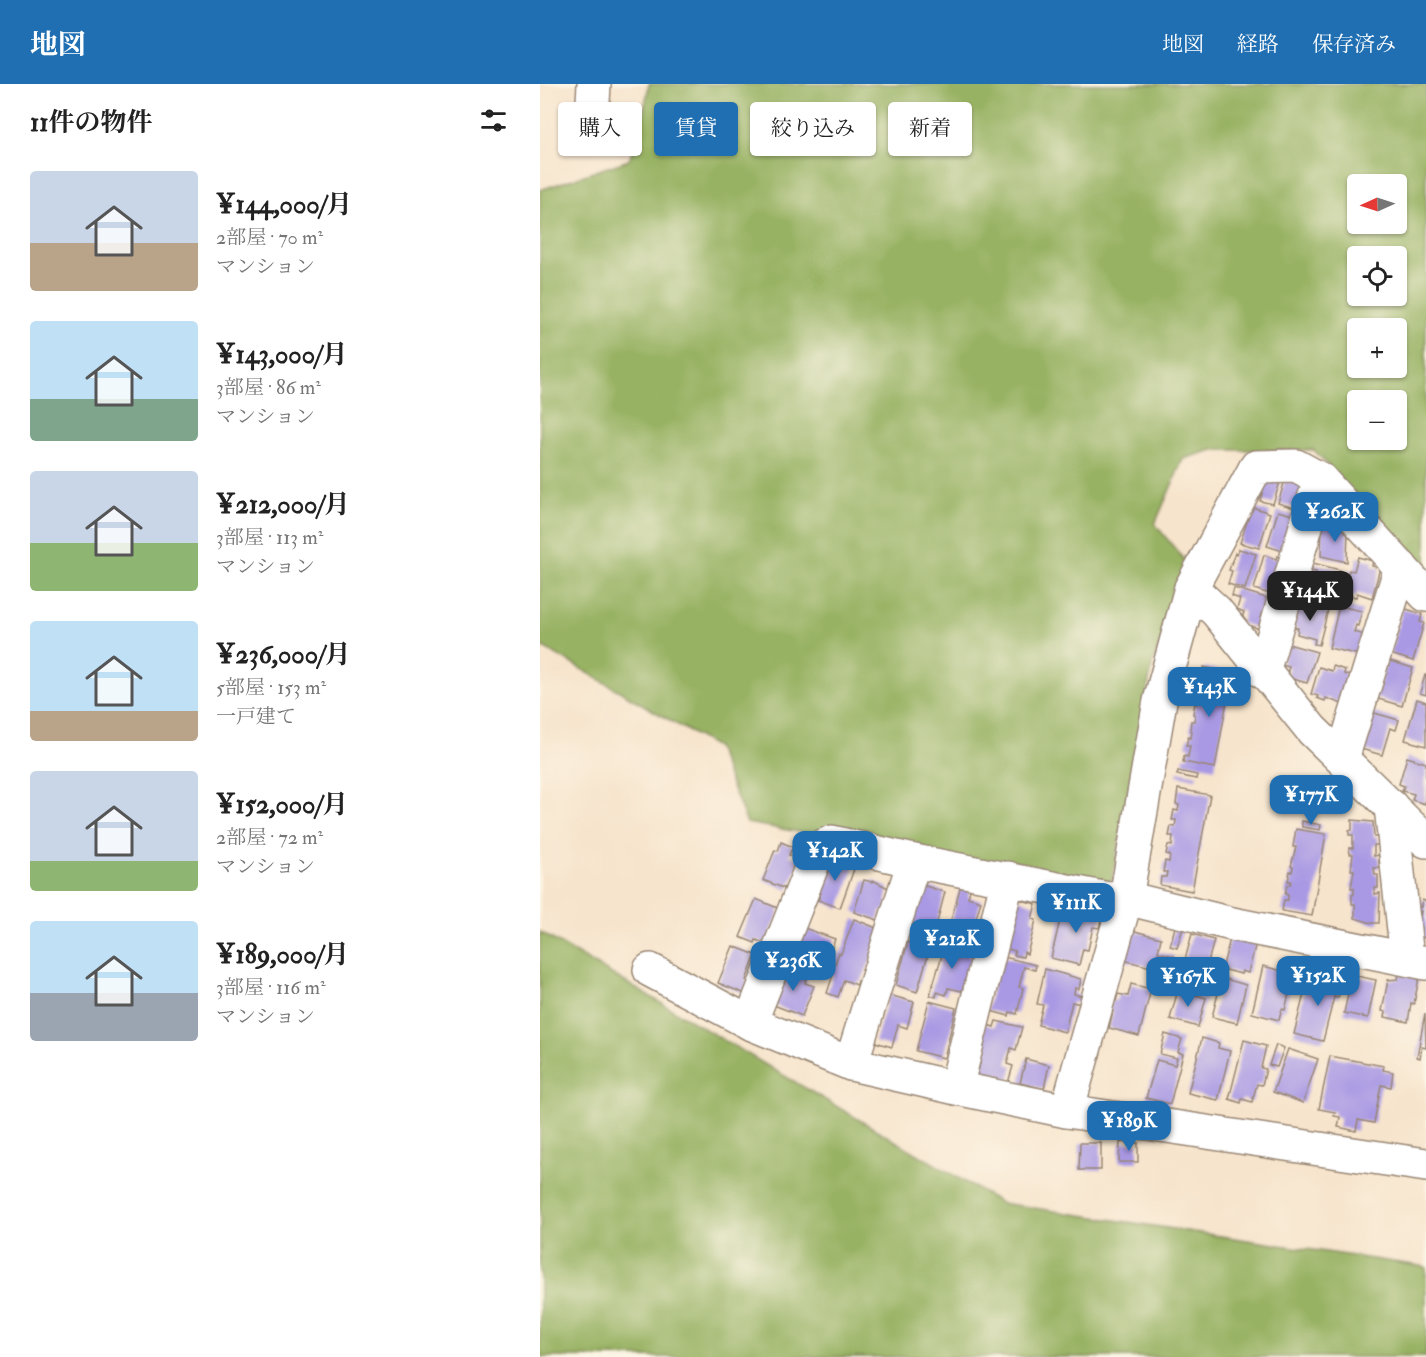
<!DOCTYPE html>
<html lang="ja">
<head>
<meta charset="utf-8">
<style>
	:root { --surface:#fff; --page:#f2f2f2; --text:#222; --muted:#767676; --accent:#1f6fb2 }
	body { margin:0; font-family:"IM FELL Double Pica","Noto Serif JP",serif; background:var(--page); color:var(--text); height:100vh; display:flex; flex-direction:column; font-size:22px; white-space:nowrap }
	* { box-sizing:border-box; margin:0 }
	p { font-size:20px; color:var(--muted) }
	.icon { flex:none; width:33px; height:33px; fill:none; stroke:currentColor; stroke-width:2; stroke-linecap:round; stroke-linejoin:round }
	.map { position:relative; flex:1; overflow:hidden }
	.drawer { display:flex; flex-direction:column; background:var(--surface); width:540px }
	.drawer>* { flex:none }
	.guide { position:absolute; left:18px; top:18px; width:570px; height:54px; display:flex; gap:12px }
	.needle { width:39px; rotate:267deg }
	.controls { position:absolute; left:807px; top:90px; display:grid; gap:12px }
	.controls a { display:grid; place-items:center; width:60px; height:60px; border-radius:6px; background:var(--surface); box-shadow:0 2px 4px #0004; font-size:30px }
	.price { position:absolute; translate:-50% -51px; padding:0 14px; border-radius:12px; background:var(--accent); color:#fff; font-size:20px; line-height:39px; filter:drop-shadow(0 2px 3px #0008) }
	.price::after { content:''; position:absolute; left:50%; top:36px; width:18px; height:14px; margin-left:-9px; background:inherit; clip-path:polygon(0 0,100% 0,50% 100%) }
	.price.selected { background:#222; color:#fff }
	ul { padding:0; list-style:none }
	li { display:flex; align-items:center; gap:18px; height:150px; padding:0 30px }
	li span { display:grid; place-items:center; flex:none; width:168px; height:120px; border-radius:6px; color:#555 }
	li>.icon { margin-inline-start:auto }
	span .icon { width:72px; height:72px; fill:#fffc; stroke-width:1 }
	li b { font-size:26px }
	h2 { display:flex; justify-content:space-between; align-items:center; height:72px; padding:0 30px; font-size:26px }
	.tag { padding:0 21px; border-radius:6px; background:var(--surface); box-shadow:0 2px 4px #0004; font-size:21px; line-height:54px }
	.tag.selected { background:var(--accent); color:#fff }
	header { display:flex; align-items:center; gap:36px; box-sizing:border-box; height:84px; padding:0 30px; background:var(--accent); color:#fff }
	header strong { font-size:28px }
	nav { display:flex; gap:33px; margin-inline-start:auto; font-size:21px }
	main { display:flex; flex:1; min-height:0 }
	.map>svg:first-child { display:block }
	.forest { fill:#98b263; stroke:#6a6e40; stroke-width:1.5; fill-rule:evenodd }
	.building { fill:#a999e4 }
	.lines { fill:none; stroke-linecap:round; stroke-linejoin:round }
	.minor-casing { stroke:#998775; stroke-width:36 }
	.minor { stroke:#fff; stroke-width:33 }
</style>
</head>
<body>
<header>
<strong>地図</strong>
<nav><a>地図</a><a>経路</a><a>保存済み</a></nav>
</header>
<main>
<section class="drawer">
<h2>11件の物件<svg class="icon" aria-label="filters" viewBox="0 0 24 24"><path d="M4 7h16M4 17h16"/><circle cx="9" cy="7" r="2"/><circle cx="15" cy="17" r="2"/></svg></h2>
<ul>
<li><span style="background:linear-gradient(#c9d6e8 60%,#b9a48a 0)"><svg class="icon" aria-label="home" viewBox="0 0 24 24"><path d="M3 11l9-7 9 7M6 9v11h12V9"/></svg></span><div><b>¥144,000/月</b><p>2部屋 · 70 m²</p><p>マンション</p></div></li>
<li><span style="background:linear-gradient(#bfe0f5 65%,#7fa58c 0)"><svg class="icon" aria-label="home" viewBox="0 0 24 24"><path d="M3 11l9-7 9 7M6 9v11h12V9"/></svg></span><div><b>¥143,000/月</b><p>3部屋 · 86 m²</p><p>マンション</p></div></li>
<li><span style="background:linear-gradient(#c9d6e8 60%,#8fb573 0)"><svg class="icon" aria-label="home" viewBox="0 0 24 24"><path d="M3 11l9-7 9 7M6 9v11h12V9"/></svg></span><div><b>¥212,000/月</b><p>3部屋 · 113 m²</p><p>マンション</p></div></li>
<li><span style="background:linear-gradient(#bfe0f5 75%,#b9a48a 0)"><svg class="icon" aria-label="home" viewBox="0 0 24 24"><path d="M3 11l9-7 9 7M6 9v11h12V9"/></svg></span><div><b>¥236,000/月</b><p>5部屋 · 153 m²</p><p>一戸建て</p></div></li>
<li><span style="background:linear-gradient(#c9d6e8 75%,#8fb573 0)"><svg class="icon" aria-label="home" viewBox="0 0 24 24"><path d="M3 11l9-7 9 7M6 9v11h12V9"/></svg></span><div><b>¥152,000/月</b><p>2部屋 · 72 m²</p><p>マンション</p></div></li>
<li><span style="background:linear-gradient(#bfe0f5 60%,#9aa5b1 0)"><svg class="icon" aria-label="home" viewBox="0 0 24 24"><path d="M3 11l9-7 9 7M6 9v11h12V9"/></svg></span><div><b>¥189,000/月</b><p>3部屋 · 116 m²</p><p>マンション</p></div></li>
</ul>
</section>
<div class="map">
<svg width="886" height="1273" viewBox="0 0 886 1273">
	<rect width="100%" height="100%" fill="#fcf5e5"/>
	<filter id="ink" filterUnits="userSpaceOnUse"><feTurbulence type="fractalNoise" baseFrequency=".0167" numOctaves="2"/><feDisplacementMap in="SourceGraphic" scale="12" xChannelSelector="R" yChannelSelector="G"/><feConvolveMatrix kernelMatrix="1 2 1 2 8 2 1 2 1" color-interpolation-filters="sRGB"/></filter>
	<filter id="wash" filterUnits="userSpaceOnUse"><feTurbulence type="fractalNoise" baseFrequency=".008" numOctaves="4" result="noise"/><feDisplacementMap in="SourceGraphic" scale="24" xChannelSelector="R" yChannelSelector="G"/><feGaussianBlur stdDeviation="1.35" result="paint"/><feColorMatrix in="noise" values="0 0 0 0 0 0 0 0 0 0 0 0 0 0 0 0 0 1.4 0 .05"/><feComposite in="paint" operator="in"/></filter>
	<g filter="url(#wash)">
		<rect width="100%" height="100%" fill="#f7e4cc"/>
		<g class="forest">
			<path d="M 109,0 L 886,0 L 886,489 L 774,366 L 673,366 L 643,375 L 615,440 L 649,482 L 612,581 L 571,802 L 207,739 L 176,663 L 0,561 L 0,106 L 89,76 L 101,42 ZM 818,100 L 856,100 L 856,140 L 818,140 ZM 818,172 L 856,172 L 856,212 L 818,212 ZM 818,244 L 856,244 L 856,284 L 818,284 ZM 818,316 L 856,316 L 856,356 L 818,356 Z"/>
			<polygon points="0,848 461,1119 886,1183 886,1273 0,1273"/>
		</g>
		<g id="blocks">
			<g class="building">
				<polygon points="727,393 740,398 733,420 720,417"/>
				<polygon points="745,396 765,401 758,425 738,419"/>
				<polygon points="712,423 730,429 719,464 700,459"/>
				<polygon points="738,427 756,432 746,468 727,462"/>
				<polygon points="782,440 808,445 807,478 781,472"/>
				<polygon points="699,465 716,470 705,505 688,500 692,487 689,486 695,469 697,470"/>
				<polygon points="724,471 736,475 737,472 744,474 733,511 714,505"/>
				<polygon points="818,473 833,477 832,482 840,484 832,514 817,509 816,513 807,511 805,515 801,514 809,486 814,487"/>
				<polygon points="773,479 800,486 792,521 764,514 769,494 775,495 776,488 771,487"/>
				<polygon points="694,504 733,516 723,546 701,539 704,528 697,525 700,515 692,512"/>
				<polygon points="759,519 788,526 779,561 774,560 775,555 757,550 758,544 753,543"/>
				<polygon points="799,522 822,527 818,542 816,541 814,548 825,551 820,571 789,564"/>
				<polygon points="863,524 882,530 880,538 884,539 873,577 850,570"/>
				<polygon points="748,560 777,568 767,599 746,593 749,583 742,581"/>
				<polygon points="847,576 873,584 862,622 835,614"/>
				<polygon points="793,582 805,586 804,590 811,592 807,622 786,614 785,617 777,614 778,612 771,610 779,583 792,587"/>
				<polygon points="664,583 692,589 675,684 643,678 644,672 648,673 650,662 646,662 648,653 651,654 652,647 650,646 651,637 654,637 655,631 653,630 655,619 657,620 658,615 655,615 656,608 659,608 661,598 658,598 659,590 663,591"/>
				<polygon points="885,591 886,591 886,611 880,609"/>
				<polygon points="877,615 886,618 886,662 865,656"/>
				<polygon points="831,628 859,636 856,646 850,644 842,671 821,665"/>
				<polygon points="867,673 886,679 885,720 872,716 874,710 862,707 864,702 859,700"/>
				<polygon points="638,687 657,691 656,695 637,691"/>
				<polygon points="638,705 670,711 652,807 620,801 621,793 626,793 627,788 623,788 625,777 629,778 630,771 626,770 628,761 632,762 633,752 629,752 631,742 635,743 636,736 632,736 634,726 638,727 639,721 636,720"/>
				<polygon points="767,720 785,721 785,727 767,725"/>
				<polygon points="812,736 833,738 834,753 838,753 838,761 834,761 834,772 839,771 839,784 834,784 835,791 838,791 838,804 835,804 835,810 840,809 839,839 831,839 815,834 815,820 812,820 812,811 814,810 814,804 811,804 814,786 811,786 813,770 810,770 809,764 813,764 813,751 809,751 809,747 812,746"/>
				<polygon points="762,737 781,741 780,746 762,743"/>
				<polygon points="756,745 786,750 772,832 742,827 744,816 748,816 748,811 745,810 747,801 750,801 751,797 748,797 750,787 752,788 753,783 751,782 756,763 753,763"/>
				<polygon points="241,758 253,763 249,771 260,776 248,806 223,796 235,766 238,767"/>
				<polygon points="295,773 314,780 312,784 314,785 300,824 278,816 281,809 276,807 288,775 293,777"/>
				<polygon points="324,796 332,798 333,796 348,804 346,827 341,826 338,836 314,828"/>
				<polygon points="422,797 432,800 428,813 441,817 430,856 407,850"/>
				<polygon points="382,801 405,808 395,846 371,839"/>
				<polygon points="474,814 496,820 492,835 496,836 487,870 484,868 483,873 474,871 475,867 462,863"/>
				<polygon points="216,815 240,825 226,860 216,856 215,859 200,853"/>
				<polygon points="882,816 886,817 886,854 876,852 881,827 875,826 876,822 881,823"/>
				<polygon points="549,821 564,825 559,844 553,843 548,866 543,865 539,881 511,874 521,832 528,834 530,825 547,829"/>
				<polygon points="314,835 344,847 321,898 318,897 317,901 304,896 298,913 287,909 293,891 291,891 299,869 301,870"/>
				<polygon points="635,843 643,844 637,864 630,862"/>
				<polygon points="264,844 295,855 285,884 258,874 260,868 256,866"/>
				<polygon points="591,846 621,854 618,868 634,872 627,900 612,896 615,884 583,876"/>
				<polygon points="652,850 674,856 662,901 659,901 657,906 638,901"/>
				<polygon points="690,855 716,859 708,889 702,887 701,890 682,885"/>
				<polygon points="368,858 390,864 377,908 356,901"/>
				<polygon points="406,858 430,865 428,872 432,873 422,907 408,904 406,911 397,908 396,913 390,911"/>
				<polygon points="193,862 216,871 206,896 217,901 213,913 178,899"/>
				<polygon points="460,872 496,881 495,886 484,883 479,903 483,904 477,930 470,928 469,932 447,926"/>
				<polygon points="245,882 268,890 265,899 274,902 262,932 231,920"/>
				<polygon points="723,882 754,890 745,926 742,925 739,936 712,929"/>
				<polygon points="505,885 541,895 539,905 535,904 534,910 542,912 541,920 532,918 525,948 498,941 503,921 497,920"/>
				<polygon points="780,888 799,893 798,898 802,899 798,914 794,913 783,957 754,950 766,902 776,905"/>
				<polygon points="859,890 879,894 874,920 871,919 868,938 845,933 846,928 842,927 848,896 858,895"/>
				<polygon points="812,891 836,896 828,934 804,929"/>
				<polygon points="682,894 706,901 697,939 672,933"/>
				<polygon points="591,900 611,905 599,952 569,944 573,927 569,926 572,916 576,917 578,910 588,912"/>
				<polygon points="638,906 666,914 658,943 630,935"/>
				<polygon points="349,911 374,918 367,944 358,941 352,963 335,958"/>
				<polygon points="389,917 416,924 404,974 376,967"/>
				<polygon points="885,929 886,964 882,963 880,974 877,973"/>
				<polygon points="456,937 482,943 476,966 471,964 467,980 473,982 468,999 437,992 440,979 435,978 444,940 454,943"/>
				<polygon points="625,950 642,955 638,968 643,970 630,1020 606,1014 617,976 635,981 637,974 620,970"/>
				<polygon points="662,954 679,959 678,964 690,967 678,1016 648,1009"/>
				<polygon points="704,956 726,962 721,984 726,985 722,1001 717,1000 712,1018 702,1015 701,1019 689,1015"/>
				<polygon points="736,961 744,964 737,983 729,981"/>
				<polygon points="748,965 778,975 763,1019 733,1008"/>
				<polygon points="790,972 844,982 843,986 853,988 851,1003 841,1001 834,1039 818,1036 816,1047 798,1043 800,1033 794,1032 795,1028 779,1025"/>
				<polygon points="486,975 509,981 504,1005 480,999"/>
				<polygon points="580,1058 598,1059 598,1078 579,1078"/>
				<polygon points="540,1059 561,1059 561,1086 539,1086"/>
			</g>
		</g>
	</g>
	<g filter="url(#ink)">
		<use href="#blocks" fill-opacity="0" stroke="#998775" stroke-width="1.5"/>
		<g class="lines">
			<g class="minor-casing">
				<g id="minor">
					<polyline points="53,18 54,0"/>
					<polyline points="651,504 676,527 772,646 886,757"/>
					<polyline points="886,511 780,395 756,382 716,383 651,504 620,617 586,814 692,840 886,879"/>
					<polyline points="723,588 780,395"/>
					<polyline points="802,675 861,483"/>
					<polyline points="851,722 867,875"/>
					<polyline points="110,886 210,939 311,980 416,1004 527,1027 886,1081"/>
					<polyline points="210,939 279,764 292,758 374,777 568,815 586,814 527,1027"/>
					<polyline points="311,980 374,777"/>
					<polyline points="416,1004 468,794"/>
				</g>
			</g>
			<use href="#minor" class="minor"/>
		</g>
	</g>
</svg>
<div class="controls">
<a><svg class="needle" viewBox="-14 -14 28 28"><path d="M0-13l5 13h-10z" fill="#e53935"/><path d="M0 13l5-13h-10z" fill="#767676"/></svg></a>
<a><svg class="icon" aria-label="locate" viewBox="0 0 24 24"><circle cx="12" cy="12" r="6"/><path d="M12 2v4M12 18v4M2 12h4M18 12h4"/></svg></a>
<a>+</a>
<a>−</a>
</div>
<b class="price" style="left:795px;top:459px">¥262K</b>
<b class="price selected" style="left:770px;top:538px">¥144K</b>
<b class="price" style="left:669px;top:634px">¥143K</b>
<b class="price" style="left:771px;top:742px">¥177K</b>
<b class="price" style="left:295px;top:798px">¥142K</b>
<b class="price" style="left:536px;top:850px">¥111K</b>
<b class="price" style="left:412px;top:886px">¥212K</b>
<b class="price" style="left:253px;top:908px">¥236K</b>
<b class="price" style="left:778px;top:923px">¥152K</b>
<b class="price" style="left:648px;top:924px">¥167K</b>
<b class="price" style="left:589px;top:1068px">¥189K</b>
<div class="guide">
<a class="tag">購入</a>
<a class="tag selected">賃貸</a>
<a class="tag">絞り込み</a>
<a class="tag">新着</a>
</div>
</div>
</main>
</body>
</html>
